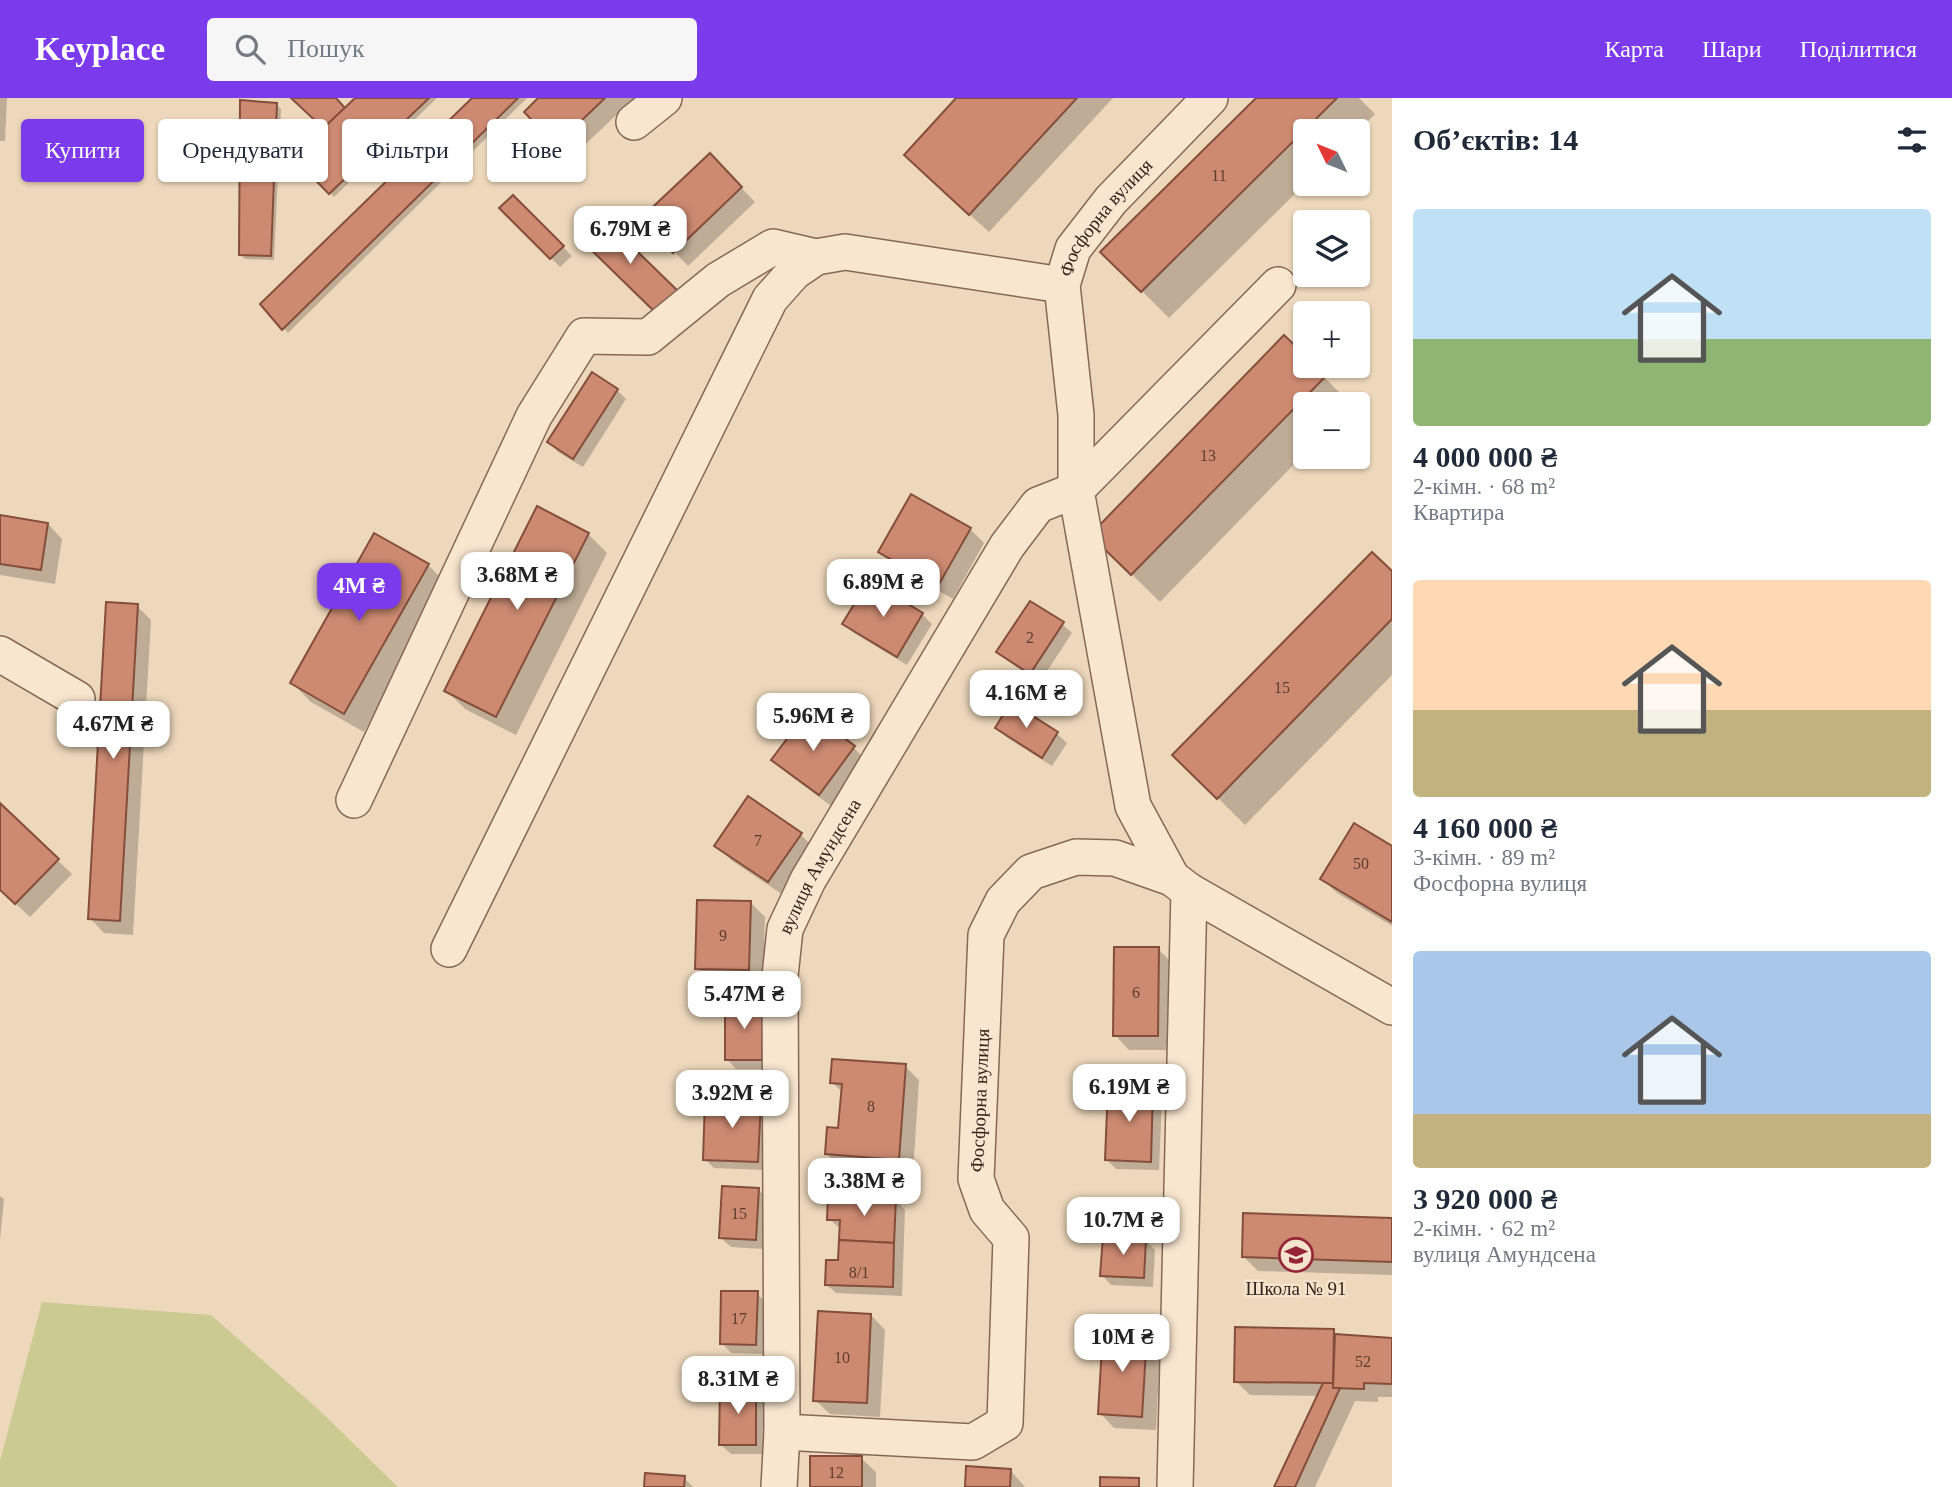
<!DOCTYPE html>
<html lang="uk">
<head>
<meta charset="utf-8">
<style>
	:root { --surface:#fff; --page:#f6f6f7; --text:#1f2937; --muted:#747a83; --accent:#7c3aed }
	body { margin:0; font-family:Georgia,serif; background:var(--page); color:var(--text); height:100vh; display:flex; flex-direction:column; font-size:26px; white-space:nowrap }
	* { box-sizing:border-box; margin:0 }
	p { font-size:23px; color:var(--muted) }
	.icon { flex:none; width:38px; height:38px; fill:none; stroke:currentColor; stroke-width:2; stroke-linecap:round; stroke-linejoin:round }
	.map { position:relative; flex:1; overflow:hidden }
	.details { display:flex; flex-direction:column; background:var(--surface); width:560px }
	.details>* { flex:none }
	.guide { position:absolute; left:21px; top:21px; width:665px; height:63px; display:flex; gap:14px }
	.needle { width:46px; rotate:313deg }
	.buttons { position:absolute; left:1293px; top:21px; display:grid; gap:14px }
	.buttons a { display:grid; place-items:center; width:77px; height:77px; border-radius:7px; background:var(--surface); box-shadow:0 2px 5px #0004; font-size:35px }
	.price { position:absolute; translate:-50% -60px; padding:0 16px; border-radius:14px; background:#fff; color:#222; font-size:23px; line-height:46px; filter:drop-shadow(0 2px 4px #0008) }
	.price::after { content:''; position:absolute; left:50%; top:42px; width:21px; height:16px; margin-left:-10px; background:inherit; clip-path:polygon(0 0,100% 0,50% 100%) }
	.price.selected { background:var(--accent); color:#fff }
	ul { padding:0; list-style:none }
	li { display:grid; align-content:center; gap:14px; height:371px; padding:0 21px }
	li span { display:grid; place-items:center; height:217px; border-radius:7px; color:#555 }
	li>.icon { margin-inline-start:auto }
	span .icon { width:126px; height:126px; fill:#fffc; stroke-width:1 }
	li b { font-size:30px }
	h2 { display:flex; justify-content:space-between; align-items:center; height:84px; padding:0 21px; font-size:30px }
	.chip { padding:0 24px; border-radius:7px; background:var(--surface); box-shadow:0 2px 5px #0004; font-size:24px; line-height:63px }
	.chip.selected { background:var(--accent); color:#fff }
	header { display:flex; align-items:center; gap:42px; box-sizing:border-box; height:98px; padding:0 35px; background:var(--accent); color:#fff }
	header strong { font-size:33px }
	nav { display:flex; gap:38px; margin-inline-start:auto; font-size:24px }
	.search { width:490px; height:63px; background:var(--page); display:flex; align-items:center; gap:18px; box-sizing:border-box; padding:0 24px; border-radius:7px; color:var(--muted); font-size:26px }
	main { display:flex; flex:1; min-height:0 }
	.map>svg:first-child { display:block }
	.green { fill:#cbca91 }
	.shadow { fill:#0003 }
	.building { fill:#cd8a71; stroke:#854e3b; stroke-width:2 }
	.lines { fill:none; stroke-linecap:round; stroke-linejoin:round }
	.minor-casing { stroke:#856856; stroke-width:38 }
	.minor { stroke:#f9e6cf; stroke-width:35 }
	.labels { text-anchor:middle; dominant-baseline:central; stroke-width:5; stroke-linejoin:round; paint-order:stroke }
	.number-label { font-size:16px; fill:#5a3d30 }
	.street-label { font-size:19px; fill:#34231b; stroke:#f5e3cc }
	.poi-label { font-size:19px; fill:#34231b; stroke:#f5e3cc }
</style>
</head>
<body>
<header>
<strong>Keyplace</strong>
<div class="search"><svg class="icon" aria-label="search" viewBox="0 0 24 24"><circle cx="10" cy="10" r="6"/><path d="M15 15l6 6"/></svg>Пошук</div>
<nav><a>Карта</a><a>Шари</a><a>Поділитися</a></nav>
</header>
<main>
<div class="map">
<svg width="1392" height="1389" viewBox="0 0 1392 1389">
	<rect width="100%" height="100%" fill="#eed8bc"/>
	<polygon class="green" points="42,1204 211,1217 318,1311 398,1389 0,1389 0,1363"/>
	<g class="shadow">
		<polygon points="0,0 7,0 5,43 0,43"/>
		<polygon points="293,0 334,0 345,12 358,0 437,0 334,99 296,59 326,31"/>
		<polygon points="474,0 527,0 288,235 262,206"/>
		<polygon points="540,0 634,0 571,60 526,14"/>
		<polygon points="958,0 1113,0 989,134 925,76"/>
		<polygon points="1258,0 1359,0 1375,16 1358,33 1306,33 1306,85 1169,220 1103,154"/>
		<polygon points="276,6 281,11 274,162 245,161 241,157"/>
		<polygon points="710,57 755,104 688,168 643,121"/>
		<polygon points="513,99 572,158 560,169 501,110"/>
		<polygon points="1306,268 1313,268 1351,306 1306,306 1306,354 1160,504 1092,437"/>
		<polygon points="617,292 626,301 583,369 558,354 549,344"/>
		<polygon points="538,411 588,436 607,455 516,637 465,611 446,592"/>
		<polygon points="0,419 48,426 62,441 55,486 0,477"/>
		<polygon points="970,431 984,445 953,501 895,468 881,454"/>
		<polygon points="428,467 447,486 364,634 311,604 292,585"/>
		<polygon points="1392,476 1392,577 1245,727 1175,657"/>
		<polygon points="869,485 922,516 932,526 907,567 854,535 844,526"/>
		<polygon points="137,508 151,522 133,837 104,835 90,820"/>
		<polygon points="1062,526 1072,535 1040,584 1008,563 999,554"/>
		<polygon points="1011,607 1057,636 1067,645 1052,668 1006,639 997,630"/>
		<polygon points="854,650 868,664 834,710 788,676 773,661"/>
		<polygon points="0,707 72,776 30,819 0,791"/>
		<polygon points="800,736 815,751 783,797 731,762 717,748"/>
		<polygon points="1392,750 1392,828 1337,795 1322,781"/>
		<polygon points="751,805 765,819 763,886 711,885 697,870"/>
		<polygon points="1158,851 1173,866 1172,952 1129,952 1115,937"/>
		<polygon points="762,906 771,971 736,971 727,961"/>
		<polygon points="905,968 919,982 913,1075 841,1070 827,1056 840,1032 843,995 832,984"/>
		<polygon points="1152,991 1162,1000 1159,1072 1116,1071 1107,1062"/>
		<polygon points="760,1005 769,1014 767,1072 714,1070 705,1061"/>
		<polygon points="758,1091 767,1101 765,1151 731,1149 721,1140"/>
		<polygon points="0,1098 4,1101 0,1142"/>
		<polygon points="895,1102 905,1112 902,1198 836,1195 826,1186 840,1164 841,1131 829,1121"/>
		<polygon points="1392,1121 1392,1177 1258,1173 1244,1159"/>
		<polygon points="1145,1142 1155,1152 1153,1189 1111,1187 1102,1177"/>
		<polygon points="757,1195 766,1205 765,1256 731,1255 722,1245"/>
		<polygon points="871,1217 885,1232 880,1319 830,1316 815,1302"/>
		<polygon points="1333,1233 1339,1238 1392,1242 1392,1299 1378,1299 1378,1304 1355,1303 1315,1389 1276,1389 1319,1298 1250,1297 1236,1283"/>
		<polygon points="1146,1237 1160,1251 1156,1332 1114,1330 1100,1315"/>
		<polygon points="755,1290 764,1299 765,1356 731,1356 721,1347"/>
		<polygon points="861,1360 876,1374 876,1389 812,1389"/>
		<polygon points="1011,1373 1025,1389 967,1389"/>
		<polygon points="684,1380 693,1389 646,1389"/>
	</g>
	<g class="building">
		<polygon points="291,0 336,0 345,10 323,30"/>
		<polygon points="355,0 429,0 329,96 293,59"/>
		<polygon points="472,0 518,0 282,232 260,206"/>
		<polygon points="538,0 605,0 556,47 524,14"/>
		<polygon points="956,0 1077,0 969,117 904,57"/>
		<polygon points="1256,0 1337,0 1141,194 1100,154"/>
		<polygon points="240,2 277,5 271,158 239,157"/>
		<polygon points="710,55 742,89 673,155 640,121"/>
		<polygon points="513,97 564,148 550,161 499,110"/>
		<polygon points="601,118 680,195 658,217 579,140"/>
		<polygon points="1284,237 1306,258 1306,268 1315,268 1326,278 1131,477 1090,437"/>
		<polygon points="592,274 618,291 573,361 547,344"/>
		<polygon points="911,396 971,430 938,488 878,454"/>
		<polygon points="537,408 589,435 496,619 444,593"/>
		<polygon points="0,417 48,425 41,472 0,466"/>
		<polygon points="374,435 429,466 344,616 290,585"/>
		<polygon points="1372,454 1392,473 1392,521 1217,701 1172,657"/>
		<polygon points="869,482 923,515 897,559 842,526"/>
		<polygon points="1030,503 1064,524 1030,576 996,554"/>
		<polygon points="106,504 138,506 120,823 88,821"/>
		<polygon points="1011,604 1058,634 1042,660 995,630"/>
		<polygon points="808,613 855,648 819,697 771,662"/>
		<polygon points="748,698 802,735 768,784 714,748"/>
		<polygon points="0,705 59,761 15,806 0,792"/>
		<polygon points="1354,725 1392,748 1392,824 1320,781"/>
		<polygon points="697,802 751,803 749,872 695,871"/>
		<polygon points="1114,849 1159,849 1158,938 1113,938"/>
		<polygon points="725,904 763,904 762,962 725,962"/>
		<polygon points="832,961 906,966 899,1062 825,1056 827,1029 838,1030 842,986 830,985"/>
		<polygon points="1108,988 1153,989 1151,1064 1105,1062"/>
		<polygon points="705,1001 761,1003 758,1064 703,1062"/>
		<polygon points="722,1088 759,1090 756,1142 719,1140"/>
		<polygon points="828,1098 896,1100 894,1145 839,1142 840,1122 827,1122"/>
		<polygon points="1243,1115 1392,1120 1392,1164 1242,1159"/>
		<polygon points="1103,1138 1146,1141 1144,1180 1100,1178"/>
		<polygon points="839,1142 894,1145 893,1189 825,1187 826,1162 838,1162"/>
		<polygon points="721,1193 758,1193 756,1247 720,1246"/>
		<polygon points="818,1213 871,1216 867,1305 813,1303"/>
		<polygon points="1235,1229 1334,1231 1333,1285 1234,1284"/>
		<polygon points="1103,1232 1147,1235 1142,1319 1098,1316"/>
		<polygon points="1335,1236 1392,1240 1392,1286 1364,1285 1364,1291 1333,1290"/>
		<polygon points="1323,1285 1333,1285 1333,1290 1340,1290 1295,1389 1274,1389"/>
		<polygon points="720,1288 756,1288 756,1347 719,1347"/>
		<rect x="810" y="1358" width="52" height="31"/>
		<polygon points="966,1368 1011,1371 1010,1389 965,1389"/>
		<polygon points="645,1375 685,1378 684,1389 644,1389"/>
		<polygon points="1100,1379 1139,1380 1139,1389 1100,1389"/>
	</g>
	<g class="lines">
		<g class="minor-casing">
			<g id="minor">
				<polyline points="634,24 664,0"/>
				<polyline points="1278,187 1076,392 1133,708 1172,780 1189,793 1392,909"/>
				<polyline points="0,556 77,601"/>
				<polyline points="354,702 534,318 584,238 648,239 718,182 773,149 816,159"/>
				<polyline points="449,851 770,201 794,174 816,159 845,154 1062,187"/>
				<path id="s1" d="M 782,1334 L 973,1344 L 1005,1325 L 1011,1140 L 987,1112 L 976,1081 L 986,837 L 1003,803 L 1031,774 L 1076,759 L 1115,760 L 1172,780"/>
				<path id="s2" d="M 779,1389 L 782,1334 L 780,878 L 785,831 L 808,782 L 1007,448 L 1038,407 L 1076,392 L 1076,317 L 1062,187 L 1073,151 L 1111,102 L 1210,0"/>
				<polyline points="1175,1389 1189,793"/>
			</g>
		</g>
		<use href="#minor" class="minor"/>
	</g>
	<defs>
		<g id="school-ring" transform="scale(1.75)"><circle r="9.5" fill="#f5e3cc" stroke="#952536" stroke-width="1.5"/><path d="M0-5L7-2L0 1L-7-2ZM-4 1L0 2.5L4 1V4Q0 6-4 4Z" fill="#952536"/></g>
	</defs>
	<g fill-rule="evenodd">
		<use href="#school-ring" x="1296" y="1157"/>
	</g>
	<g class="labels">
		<g class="number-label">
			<text x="1219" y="77">11</text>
			<text x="1208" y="357">13</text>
			<text x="1030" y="539">2</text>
			<text x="1282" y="589">15</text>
			<text x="758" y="742">7</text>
			<text x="1361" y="765">50</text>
			<text x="723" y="837">9</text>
			<text x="1136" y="894">6</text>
			<text x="871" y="1008">8</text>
			<text x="739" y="1115">15</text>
			<text x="859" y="1174">8/1</text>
			<text x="739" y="1220">17</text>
			<text x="842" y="1259">10</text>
			<text x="1363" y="1263">52</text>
			<text x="836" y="1374">12</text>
		</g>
		<g class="street-label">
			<text stroke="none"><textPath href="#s2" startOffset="1381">Фосфорна вулиця</textPath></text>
			<text stroke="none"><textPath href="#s2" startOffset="630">вулиця Амундсена</textPath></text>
			<text stroke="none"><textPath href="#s1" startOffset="562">Фосфорна вулиця</textPath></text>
		</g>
		<g class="poi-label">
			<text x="1296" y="1190">Школа № 91</text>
		</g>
	</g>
</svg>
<div class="buttons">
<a><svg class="needle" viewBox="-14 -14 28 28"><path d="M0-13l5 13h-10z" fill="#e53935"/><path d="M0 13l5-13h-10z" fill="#747a83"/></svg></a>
<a><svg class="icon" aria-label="layers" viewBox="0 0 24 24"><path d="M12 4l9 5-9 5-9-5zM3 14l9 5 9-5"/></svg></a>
<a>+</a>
<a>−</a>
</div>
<b class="price" style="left:630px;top:168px">6.79M ₴</b>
<b class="price" style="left:517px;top:514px">3.68M ₴</b>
<b class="price" style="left:883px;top:521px">6.89M ₴</b>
<b class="price selected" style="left:359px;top:525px">4M ₴</b>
<b class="price" style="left:1026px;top:632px">4.16M ₴</b>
<b class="price" style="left:813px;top:655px">5.96M ₴</b>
<b class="price" style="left:113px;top:663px">4.67M ₴</b>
<b class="price" style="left:744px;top:933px">5.47M ₴</b>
<b class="price" style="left:1129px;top:1026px">6.19M ₴</b>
<b class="price" style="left:732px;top:1032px">3.92M ₴</b>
<b class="price" style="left:864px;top:1120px">3.38M ₴</b>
<b class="price" style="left:1123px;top:1159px">10.7M ₴</b>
<b class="price" style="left:1122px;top:1276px">10M ₴</b>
<b class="price" style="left:738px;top:1318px">8.31M ₴</b>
<div class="guide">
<a class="chip selected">Купити</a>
<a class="chip">Орендувати</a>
<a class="chip">Фільтри</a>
<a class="chip">Нове</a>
</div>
</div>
<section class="details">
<h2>Об’єктів: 14<svg class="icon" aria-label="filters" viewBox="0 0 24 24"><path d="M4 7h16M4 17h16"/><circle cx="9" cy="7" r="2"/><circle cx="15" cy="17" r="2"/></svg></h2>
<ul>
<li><span style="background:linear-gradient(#bfe0f5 60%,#8fb573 0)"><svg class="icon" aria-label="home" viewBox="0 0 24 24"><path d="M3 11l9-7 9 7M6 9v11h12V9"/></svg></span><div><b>4 000 000 ₴</b><p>2-кімн. · 68 m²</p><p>Квартира</p></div></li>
<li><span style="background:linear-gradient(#ffd9b3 60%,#c2b280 0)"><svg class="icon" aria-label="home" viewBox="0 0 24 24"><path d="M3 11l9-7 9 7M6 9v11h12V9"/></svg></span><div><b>4 160 000 ₴</b><p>3-кімн. · 89 m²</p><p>Фосфорна вулиця</p></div></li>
<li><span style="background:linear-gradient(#a9c7e8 75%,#c2b280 0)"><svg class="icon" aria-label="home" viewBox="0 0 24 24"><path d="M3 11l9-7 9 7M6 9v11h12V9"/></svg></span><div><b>3 920 000 ₴</b><p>2-кімн. · 62 m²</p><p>вулиця Амундсена</p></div></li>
</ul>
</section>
</main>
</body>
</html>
